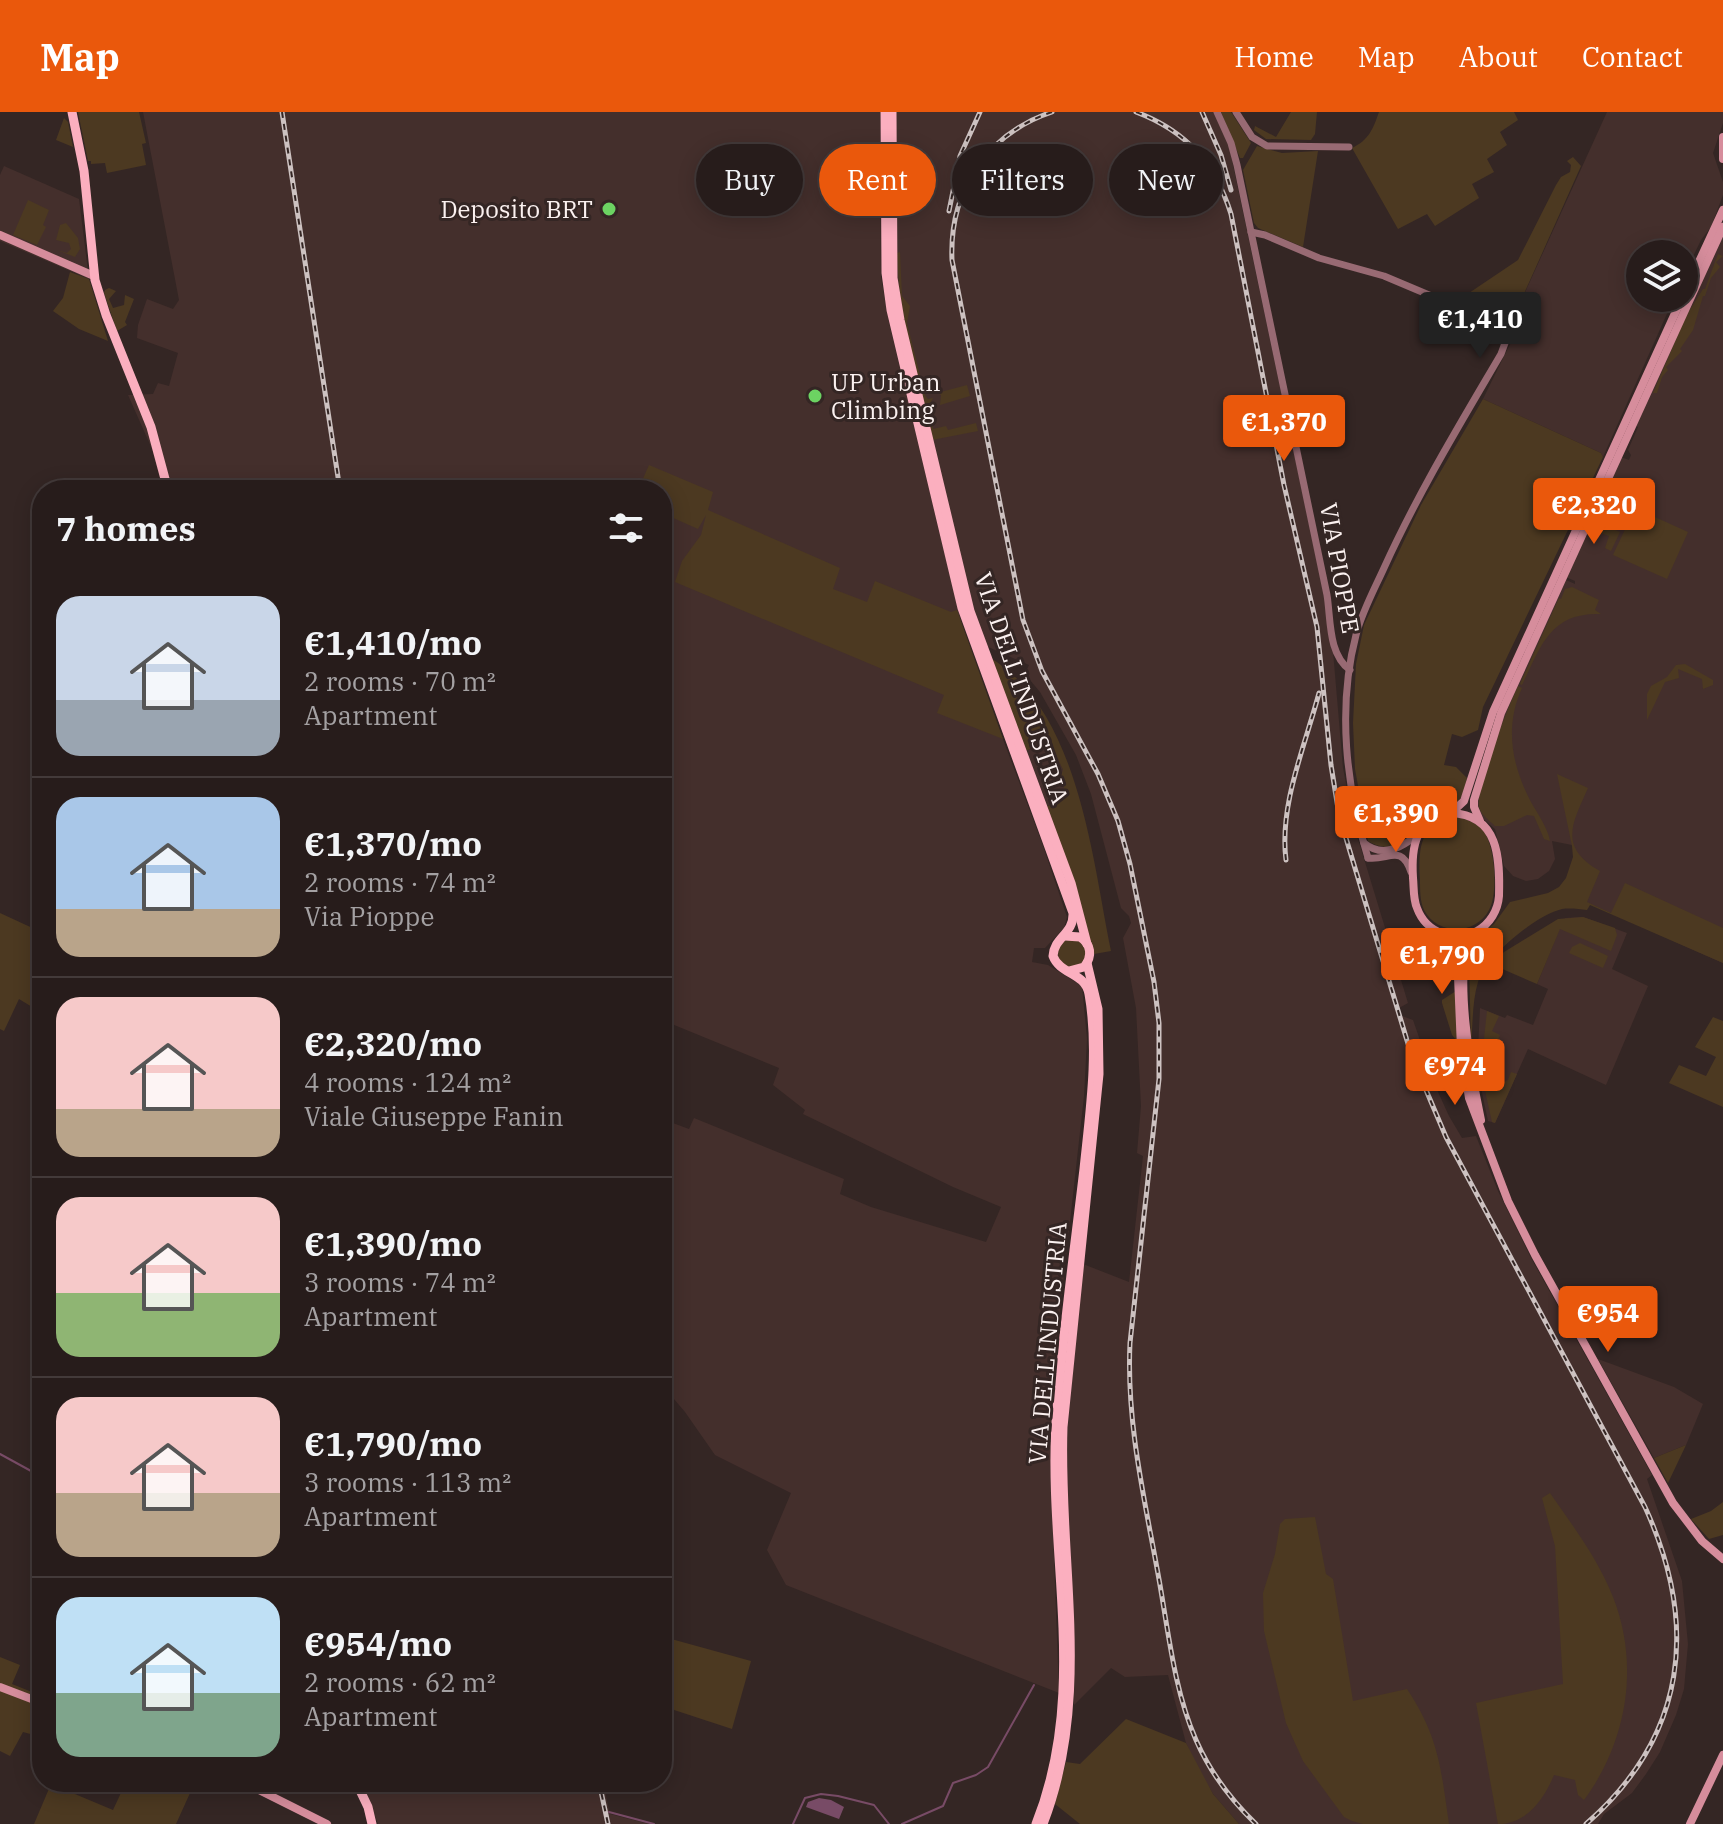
<!DOCTYPE html>
<html lang="en">
<head>
<meta charset="utf-8">
<style>
	:root { --surface:#271c1b; --page:#332928; --text:#f1f3f6; --muted:#a4a1a3; --line:#433a3a; --accent:#ea580c }
	body { margin:0; font-family:"IBM Plex Serif",serif; background:var(--page); color:var(--text); height:100vh; display:flex; flex-direction:column; font-size:30px; white-space:nowrap }
	* { box-sizing:border-box; margin:0 }
	p { font-size:26px; color:var(--muted) }
	.icon { flex:none; width:44px; height:44px; fill:none; stroke:currentColor; stroke-width:2; stroke-linecap:round; stroke-linejoin:round }
	.map { position:relative; flex:1; overflow:hidden }
	.panel { position:absolute; left:32px; top:368px; width:640px; height:1312px; display:flex; flex-direction:column; background:var(--surface); border-radius:32px; box-shadow:0 4px 20px #0003,0 0 0 2px var(--line) }
	.panel>* { flex:none }
	.guide { position:absolute; left:696px; top:32px; width:760px; height:72px; display:flex; gap:16px }
	.tools { position:absolute; left:1626px; top:128px; display:grid; gap:16px }
	.tools a { display:grid; place-items:center; width:72px; height:72px; border-radius:50%; background:var(--surface); box-shadow:0 4px 20px #0003,0 0 0 2px var(--line); font-size:40px }
	.price { position:absolute; translate:-50% -68px; padding:0 18px; border-radius:8px; background:var(--accent); color:#fff; font-size:26px; line-height:52px; filter:drop-shadow(0 2px 4px #0008) }
	.price::after { content:''; position:absolute; left:50%; top:48px; width:24px; height:18px; margin-left:-12px; background:inherit; clip-path:polygon(0 0,100% 0,50% 100%) }
	.price.current { background:#222; color:#fff }
	ul { padding:0; list-style:none }
	li { display:flex; align-items:center; gap:24px; height:200px; padding:0 24px }
	li+li { border-top:2px solid var(--line) }
	li span { display:grid; place-items:center; flex:none; width:224px; height:160px; border-radius:24px; color:#555 }
	li>.icon { margin-inline-start:auto }
	span .icon { width:96px; height:96px; fill:#fffc; stroke-width:1 }
	li b { font-size:34px }
	h2 { display:flex; justify-content:space-between; align-items:center; height:96px; padding:0 24px; font-size:34px }
	.tag { padding:0 28px; border-radius:36px; background:var(--surface); box-shadow:0 4px 20px #0003,0 0 0 2px var(--line); font-size:28px; line-height:72px }
	.tag.current { background:var(--accent); color:#fff }
	header { display:flex; align-items:center; gap:48px; box-sizing:border-box; height:112px; padding:0 40px; background:var(--accent); color:#fff }
	header strong { font-size:38px }
	nav { display:flex; gap:44px; margin-inline-start:auto; font-size:28px }
	.map>svg:first-child { display:block }
	.built { fill:#442f2c }
	.green { fill:#4c3921 }
	.water { fill:#784b66 }
	.lines { fill:none; stroke-linecap:round; stroke-linejoin:round }
	.stream { stroke:#784b66; stroke-width:2 }
	.tertiary { stroke:#986a73; stroke-width:7 }
	.secondary { stroke:#d68d9c; stroke-width:8 }
	.primary { stroke:#fbafbf; stroke-width:9 }
	.rail-casing { stroke:#cdc2c1; stroke-width:5 }
	.rail { stroke:#342624; stroke-width:2; stroke-dasharray:6; stroke-linecap:butt }
	.poi-dot { fill:#6cd362; stroke:#342624; stroke-width:3 }
	.labels { text-anchor:middle; dominant-baseline:central; stroke-width:6; stroke-linejoin:round; paint-order:stroke }
	.poi-label { font-size:24px; fill:#fbf1f0; stroke:#342624; text-anchor:end }
	.street-label { font-size:24px; fill:#fbf1f0; stroke:#342624 }
</style>
</head>
<body>
<header>
<strong>Map</strong>
<nav><a>Home</a><a>Map</a><a>About</a><a>Contact</a></nav>
</header>
<div class="map">
<svg width="1723" height="1712" viewBox="0 0 1723 1712">
	<rect width="100%" height="100%" fill="#342624"/>
	<g class="built">
		<polygon points="143,0 880,0 881,165 889,210 965,526 1042,731 1067,805 1064,816 1045,836 1034,836 1032,850 1048,853 1082,874 1087,927 1084,984 1051,1280 1052,1391 1059,1581 786,1473 767,1438 791,1381 715,1343 685,1300 662,1273 662,1007 689,1017 694,1006 844,1067 840,1082 871,1095 986,1130 1001,1095 953,1075 803,1002 805,998 773,973 779,956 662,908 662,378 163,378 152,337 128,283 153,282 158,271 169,274 178,241 137,226 138,213 147,187 173,197 179,188"/>
		<polygon points="895,0 1214,0 1229,34 1331,516 1343,656 1354,714 1408,891 1399,896 1402,904 1413,908 1438,980 1449,1004 1462,1026 1476,1024 1498,1079 1531,1146 1652,1363 1647,1367 1682,1469 1688,1532 1684,1577 1676,1603 1660,1640 1646,1662 1632,1681 1604,1702 1598,1712 1239,1712 1213,1682 1194,1650 1186,1631 1168,1563 1125,1565 1111,1556 1074,1593 1065,1343 1083,1152 1129,1170 1143,1044 1137,1041 1141,994 1136,896 1123,826 1131,811 1129,804 1121,796 1091,682 1076,643 1040,580 1025,562 1029,553 986,534 973,496 897,180"/>
		<polygon points="1607,0 1723,0 1723,11 1713,41 1723,70 1723,83 1711,115 1701,128 1684,163 1684,142 1640,142 1640,186 1674,186 1603,345 1601,341 1483,287 1515,222 1511,211"/>
		<polygon points="4,54 79,87 89,167 0,129 0,63"/>
		<polygon points="1723,116 1723,851 1581,788 1572,733 1552,729 1555,747 1549,759 1538,767 1526,769 1513,764 1504,754 1495,717 1480,704 1476,694 1502,605 1566,468 1575,472 1575,469 1563,464 1618,344 1629,348 1631,343 1628,338 1638,315 1631,311"/>
		<polygon points="1051,630 1063,658 1066,685 1046,695 1025,639"/>
		<polygon points="1583,805 1627,821 1612,857 1648,874 1606,973 1528,937 1495,1011 1488,1009 1477,957 1480,896 1505,906 1507,903 1533,913 1548,877 1537,872 1559,818 1565,806"/>
		<polygon points="1598,1247 1674,1275 1703,1292 1686,1333 1654,1346"/>
		<polygon points="362,1670 603,1670 610,1702 649,1712 378,1712"/>
	</g>
	<g class="green">
		<polygon points="78,0 139,0 146,31 142,32 146,53 107,61 105,51 91,52 91,49 88,49"/>
		<polygon points="1221,0 1231,0 1251,31 1243,46 1240,46"/>
		<polygon points="1291,0 1317,0 1315,22 1311,28 1266,27 1254,18 1255,14 1276,25"/>
		<path d="M 1379,0 L 1514,0 L 1518,8 L 1500,20 L 1507,33 L 1487,47 L 1494,60 L 1472,72 L 1479,86 L 1435,114 L 1427,102 L 1398,117 L 1352,36 C 1369,28 1373,17 1379,0 Z"/>
		<polygon points="64,6 68,10 73,35 56,28"/>
		<polygon points="1257,34 1282,41 1318,39 1303,135 1258,116 1254,111 1243,58"/>
		<polygon points="1573,45 1581,54 1511,211 1504,211 1463,193 1464,185 1469,181 1518,148 1556,73 1561,65 1570,60 1571,53 1567,49"/>
		<polygon points="28,88 49,98 43,113 46,115 37,133 13,123"/>
		<polygon points="66,111 78,126 80,137 75,145 57,138 67,141 71,137 69,131 56,128 60,113"/>
		<path d="M 900,140 L 902,184 L 910,194 L 907,211 L 925,283 L 928,287 L 933,286 L 929,294 L 925,292 L 920,282 C 909,234 898,189 897,141 Z"/>
		<polygon points="1718,142 1723,144 1716,150 1720,155 1711,166 1705,184 1703,184 1693,218 1680,237 1682,239 1666,255 1668,258 1662,265 1657,281 1653,281 1686,204 1703,177 1705,177"/>
		<polygon points="70,160 89,167 108,229 79,217 53,199 63,186"/>
		<polygon points="109,176 116,179 109,187 113,196 124,193 125,183 134,187 125,210 127,213 117,219 104,181 105,178"/>
		<polygon points="967,273 970,284 940,293 941,283 937,281"/>
		<path d="M 1483,287 L 1601,341 L 1603,345 L 1483,595 L 1478,618 L 1462,625 L 1452,622 L 1444,653 L 1456,655 L 1467,666 C 1459,704 1453,685 1430,702 C 1409,716 1401,748 1368,729 L 1355,657 L 1353,611 L 1356,552 L 1364,513 L 1421,393 Z"/>
		<polygon points="930,302 933,317 946,314 948,318 976,311 978,319 932,328 928,305"/>
		<polygon points="649,353 713,380 708,398 840,456 833,477 867,490 875,469 951,500 957,498 1003,627 937,601 944,583 675,470 682,449 701,423 706,403 698,417 662,401 662,378 638,378"/>
		<polygon points="1624,393 1630,396 1622,415 1604,408 1608,398 1619,403"/>
		<polygon points="1635,396 1688,420 1667,467 1613,443"/>
		<polygon points="1601,412 1620,420 1611,439 1605,436 1609,424 1598,420"/>
		<path d="M 1572,475 L 1599,488 L 1595,498 L 1601,502 C 1550,500 1541,534 1522,573 L 1520,572 L 1559,486 L 1561,487 L 1565,477 Z"/>
		<path d="M 989,545 C 1079,598 1092,746 1111,839 L 1094,842 L 1046,695 L 1066,685 L 1061,663 L 1063,658 L 1050,630 L 1025,639 Z"/>
		<polygon points="1685,552 1713,568 1713,573 1703,577 1702,567 1678,557 1679,566 1665,570 1647,608 1647,582 1651,574 1667,565 1676,553"/>
		<path d="M 1518,574 L 1522,576 C 1504,615 1512,654 1531,690 C 1538,702 1548,717 1550,729 L 1544,727 L 1534,704 L 1527,703 L 1504,714 L 1495,714 C 1489,708 1481,703 1479,695 C 1476,674 1508,596 1518,574 Z"/>
		<path d="M 1557,662 L 1588,676 C 1572,712 1558,735 1600,759 L 1587,790 L 1611,801 L 1625,771 L 1723,816 L 1723,851 L 1590,793 L 1587,798 C 1579,797 1570,796 1562,797 C 1536,803 1486,844 1478,870 C 1472,890 1473,912 1471,933 L 1469,848 L 1472,829 L 1494,812 L 1510,790 L 1548,781 L 1559,775 L 1566,766 L 1573,745 L 1572,734 Z"/>
		<path d="M 1459,705 C 1467,708 1475,710 1481,716 C 1495,729 1499,782 1489,798 C 1476,823 1438,824 1424,798 C 1420,789 1420,778 1420,768 C 1418,735 1420,708 1459,705 Z"/>
		<polygon points="0,801 39,819 41,831 30,864 42,871 42,901 19,887 4,919 0,917"/>
		<polygon points="1583,805 1615,816 1617,823 1611,839 1560,817 1537,872 1493,853 1504,840 1558,807"/>
		<circle cx="1072" cy="841" r="14"/>
		<polygon points="1580,831 1608,844 1603,856 1569,841 1572,835"/>
		<polygon points="1456,879 1458,930 1452,923 1442,891 1442,888"/>
		<polygon points="1487,899 1499,904 1492,919 1500,923 1488,956 1481,954"/>
		<polygon points="1713,905 1723,909 1723,995 1669,971 1679,953 1706,964 1716,945 1695,935"/>
		<polygon points="1488,960 1491,966 1501,971 1508,968 1511,960 1517,962 1495,1011 1492,1010 1481,961"/>
		<polygon points="1686,1333 1668,1371 1654,1346"/>
		<path d="M 1550,1381 C 1573,1414 1598,1447 1613,1485 C 1640,1553 1627,1630 1584,1688 L 1578,1683 L 1575,1668 L 1554,1663 C 1544,1687 1527,1712 1498,1712 L 1476,1591 L 1563,1572 L 1555,1434 L 1542,1386 Z"/>
		<polygon points="1723,1390 1723,1423 1709,1427 1691,1407 1711,1399"/>
		<path d="M 1315,1405 L 1326,1462 L 1333,1467 L 1353,1589 L 1407,1577 C 1439,1625 1441,1657 1449,1712 L 1363,1712 L 1352,1709 L 1344,1705 L 1303,1649 L 1286,1611 L 1264,1519 L 1263,1481 L 1275,1442 L 1280,1412 L 1285,1407 Z"/>
		<polygon points="664,1525 751,1549 732,1617 662,1594"/>
		<polygon points="0,1545 20,1553 12,1572 42,1584 42,1602 34,1623 23,1620 10,1644 0,1639"/>
		<polygon points="1126,1607 1186,1631 1213,1682 1239,1712 1080,1712 1055,1692 1066,1650 1080,1652"/>
		<polygon points="126,1670 195,1670 176,1712 34,1712 51,1672 113,1698"/>
	</g>
	<polygon class="water" points="819,1686 831,1688 844,1695 839,1707 806,1695 808,1690"/>
	<g class="lines">
		<g class="stream">
			<polyline points="0,1342 42,1365"/>
			<polyline points="609,1700 654,1712"/>
			<polyline points="793,1712 805,1686 821,1682 838,1684 874,1693 889,1712"/>
			<polyline points="902,1712 943,1694 953,1671 976,1663 988,1655 1034,1573"/>
		</g>
		<g class="tertiary">
			<path d="M 1217,0 L 1231,31 L 1237,53 L 1327,483 C 1331,508 1328,542 1350,558"/>
			<polyline points="1236,0 1252,25 1267,34 1349,35"/>
			<path d="M 1251,120 L 1265,123 L 1319,146 L 1384,164 L 1505,215 L 1509,220 L 1501,242 C 1460,312 1418,381 1384,456 C 1374,478 1362,500 1356,523 C 1337,596 1346,675 1368,746"/>
			<path d="M 1364,731 C 1382,746 1402,736 1418,722"/>
			<path d="M 1368,746 C 1388,749 1401,731 1411,760"/>
		</g>
		<g class="secondary">
			<polyline points="1723,25 1723,47"/>
			<polyline points="0,123 94,164"/>
			<polyline points="1684,182 1723,98"/>
			<polyline points="1451,701 1464,689 1493,600 1682,186"/>
			<path d="M 1451,701 C 1499,703 1500,746 1499,784 C 1498,798 1490,812 1477,819 C 1455,831 1426,821 1417,796 C 1413,787 1414,776 1413,766 C 1411,735 1415,707 1451,701 Z"/>
			<polyline points="1480,709 1474,695 1474,688 1501,601 1723,115"/>
			<path d="M 1474,821 C 1450,850 1473,971 1481,1008"/>
			<polyline points="1443,822 1452,831 1457,841 1461,936 1469,986 1508,1089 1535,1143 1673,1391 1702,1429 1723,1447"/>
			<polyline points="0,1575 42,1591"/>
			<polyline points="243,1670 327,1712"/>
			<polyline points="1690,1712 1723,1643"/>
		</g>
		<g class="primary">
			<polyline points="72,0 84,59 95,168 106,203 151,315 168,378"/>
			<path d="M 885,0 L 886,161 L 891,198 L 962,496 L 1073,801 C 1074,822 1054,825 1053,844 C 1060,863 1085,860 1089,882 C 1099,939 1090,999 1084,1057 C 1074,1141 1062,1225 1056,1310 C 1048,1448 1089,1579 1036,1712"/>
			<polyline points="892,0 893,166 900,208 970,499 1071,771 1087,832"/>
			<path d="M 1065,824 L 1080,825 C 1091,832 1093,844 1084,855 L 1069,859"/>
			<polyline points="356,1670 368,1695 372,1712"/>
			<path d="M 1043,1712 C 1093,1584 1058,1449 1063,1315 L 1099,962 L 1098,897 L 1087,851"/>
		</g>
		<g class="rail-casing">
			<g id="rail">
				<polyline points="282,0 340,378"/>
				<path d="M 1052,0 C 986,22 949,80 952,148 L 1023,508 L 1042,559 L 1098,662 L 1118,709 L 1130,752 L 1154,870 L 1159,911 L 1159,967 L 1130,1231 C 1126,1313 1146,1393 1160,1473 C 1169,1525 1175,1580 1196,1628 C 1210,1660 1231,1688 1256,1712"/>
				<path d="M 1136,0 C 1186,19 1215,51 1231,102 L 1284,373 L 1317,515 L 1331,653 L 1339,703 L 1412,945 L 1446,1025 L 1645,1395 C 1699,1513 1687,1624 1586,1712"/>
				<polyline points="1202,0 1221,43 1231,78"/>
				<polyline points="949,99 960,44 980,0"/>
				<path d="M 1286,748 C 1279,693 1305,634 1319,581"/>
				<polyline points="599,1670 608,1712"/>
			</g>
		</g>
		<use href="#rail" class="rail"/>
	</g>
	<g class="poi-dot">
		<circle cx="609" cy="97" r="8"/>
		<circle cx="815" cy="284" r="8"/>
	</g>
	<g class="labels">
		<g class="poi-label">
			<text x="593" y="97">Deposito BRT</text>
			<text x="831" y="270" text-anchor="start">UP Urban<tspan x="831" dy="28">Climbing</tspan></text>
		</g>
		<g class="street-label">
			<text transform="translate(1340 456) rotate(80)">VIA PIOPPE</text>
			<text transform="translate(1022 576) rotate(71)">VIA DELL'INDUSTRIA</text>
			<text transform="translate(1047 1231) rotate(-85)">VIA DELL'INDUSTRIA</text>
		</g>
	</g>
</svg>
<div class="tools">
<a><svg class="icon" aria-label="layers" viewBox="0 0 24 24"><path d="M12 4l9 5-9 5-9-5zM3 14l9 5 9-5"/></svg></a>
</div>
<b class="price current" style="left:1480px;top:248px">€1,410</b>
<b class="price" style="left:1284px;top:351px">€1,370</b>
<b class="price" style="left:1594px;top:434px">€2,320</b>
<b class="price" style="left:1396px;top:742px">€1,390</b>
<b class="price" style="left:1442px;top:884px">€1,790</b>
<b class="price" style="left:1455px;top:995px">€974</b>
<b class="price" style="left:1608px;top:1242px">€954</b>
<div class="guide">
<a class="tag">Buy</a>
<a class="tag current">Rent</a>
<a class="tag">Filters</a>
<a class="tag">New</a>
</div>
<section class="panel">
<h2>7 homes<svg class="icon" aria-label="filters" viewBox="0 0 24 24"><path d="M4 7h16M4 17h16"/><circle cx="9" cy="7" r="2"/><circle cx="15" cy="17" r="2"/></svg></h2>
<ul>
<li><span style="background:linear-gradient(#c9d6e8 65%,#9aa5b1 0)"><svg class="icon" aria-label="home" viewBox="0 0 24 24"><path d="M3 11l9-7 9 7M6 9v11h12V9"/></svg></span><div><b>€1,410/mo</b><p>2 rooms · 70 m²</p><p>Apartment</p></div></li>
<li><span style="background:linear-gradient(#a9c7e8 70%,#b9a48a 0)"><svg class="icon" aria-label="home" viewBox="0 0 24 24"><path d="M3 11l9-7 9 7M6 9v11h12V9"/></svg></span><div><b>€1,370/mo</b><p>2 rooms · 74 m²</p><p>Via Pioppe</p></div></li>
<li><span style="background:linear-gradient(#f6c9c9 70%,#b9a48a 0)"><svg class="icon" aria-label="home" viewBox="0 0 24 24"><path d="M3 11l9-7 9 7M6 9v11h12V9"/></svg></span><div><b>€2,320/mo</b><p>4 rooms · 124 m²</p><p>Viale Giuseppe Fanin</p></div></li>
<li><span style="background:linear-gradient(#f6c9c9 60%,#8fb573 0)"><svg class="icon" aria-label="home" viewBox="0 0 24 24"><path d="M3 11l9-7 9 7M6 9v11h12V9"/></svg></span><div><b>€1,390/mo</b><p>3 rooms · 74 m²</p><p>Apartment</p></div></li>
<li><span style="background:linear-gradient(#f6c9c9 60%,#b9a48a 0)"><svg class="icon" aria-label="home" viewBox="0 0 24 24"><path d="M3 11l9-7 9 7M6 9v11h12V9"/></svg></span><div><b>€1,790/mo</b><p>3 rooms · 113 m²</p><p>Apartment</p></div></li>
<li><span style="background:linear-gradient(#bfe0f5 60%,#7fa58c 0)"><svg class="icon" aria-label="home" viewBox="0 0 24 24"><path d="M3 11l9-7 9 7M6 9v11h12V9"/></svg></span><div><b>€954/mo</b><p>2 rooms · 62 m²</p><p>Apartment</p></div></li>
</ul>
</section>
</div>
</body>
</html>
